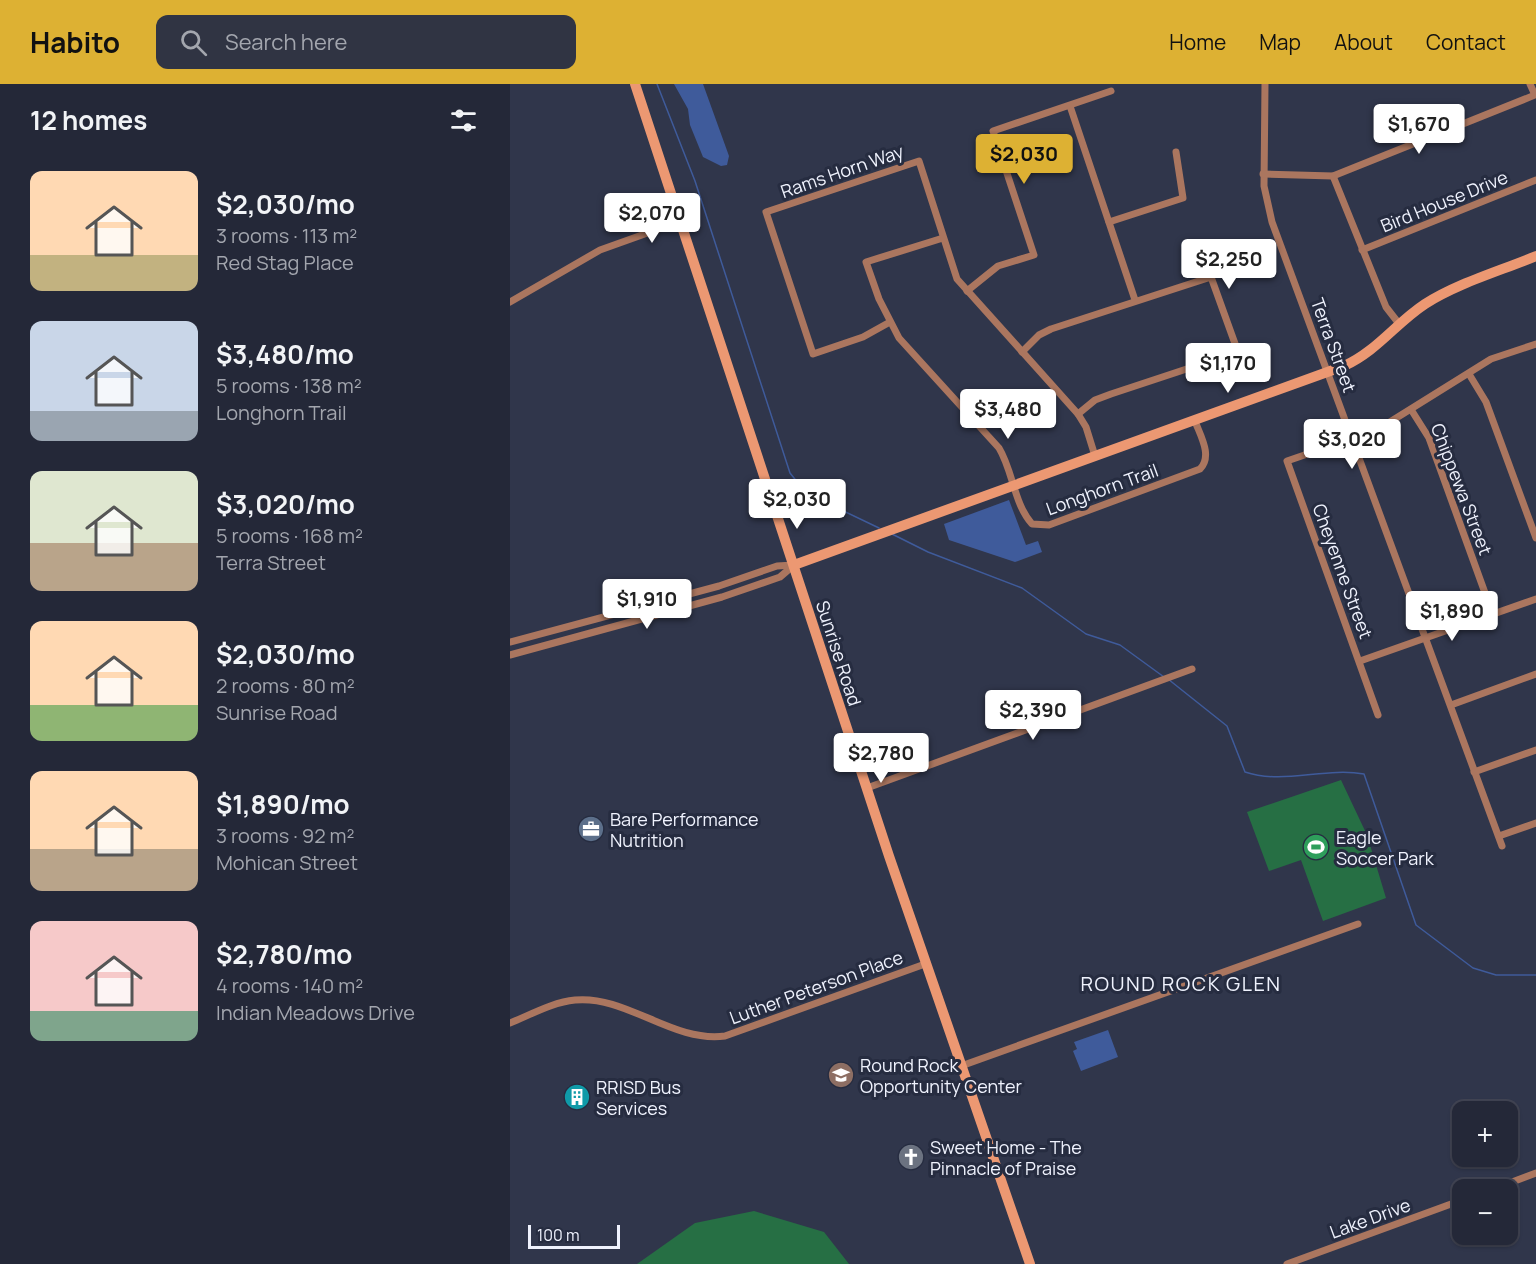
<!DOCTYPE html>
<html lang="en">
<head>
<meta charset="utf-8">
<style>
	:root { --surface:#242838; --page:#303443; --text:#f1f3f6; --muted:#a3a6ae; --line:#414453; --accent:#ddb133 }
	body { margin:0; font-family:Manrope,sans-serif; background:var(--page); color:var(--text); height:100vh; display:flex; flex-direction:column; font-size:22px; white-space:nowrap }
	* { box-sizing:border-box; margin:0 }
	p { font-size:20px; color:var(--muted) }
	.icon { flex:none; width:33px; height:33px; fill:none; stroke:currentColor; stroke-width:2; stroke-linecap:round; stroke-linejoin:round }
	.map { position:relative; flex:1; overflow:hidden }
	.drawer { display:flex; flex-direction:column; background:var(--surface); width:510px }
	.drawer>* { flex:none }
	.buttons { position:absolute; left:942px; top:1017px; display:grid; gap:12px }
	.buttons a { display:grid; place-items:center; width:66px; height:66px; border-radius:12px; background:var(--surface); box-shadow:0 2px 4px #0004,0 0 0 2px var(--line); font-size:30px }
	.scale { position:absolute; left:18px; bottom:15px; width:92px; box-sizing:border-box; padding-left:6px; border:3px solid #eff2fd; border-top:0; font-size:16px; line-height:21px; white-space:nowrap; color:#eff2fd; -webkit-text-stroke:4px #262c40; paint-order:stroke }
	.price { position:absolute; translate:-50% -51px; padding:0 14px; border-radius:6px; background:#fff; color:#222; font-size:20px; line-height:39px; filter:drop-shadow(0 2px 3px #0008) }
	.price::after { content:''; position:absolute; left:50%; top:36px; width:18px; height:14px; margin-left:-9px; background:inherit; clip-path:polygon(0 0,100% 0,50% 100%) }
	.price.on { background:var(--accent); color:#111 }
	ul { padding:0; list-style:none }
	li { display:flex; align-items:center; gap:18px; height:150px; padding:0 30px }
	li span { display:grid; place-items:center; flex:none; width:168px; height:120px; border-radius:12px; color:#555 }
	li>.icon { margin-inline-start:auto }
	span .icon { width:72px; height:72px; fill:#fffc; stroke-width:1 }
	li b { font-size:26px }
	h2 { display:flex; justify-content:space-between; align-items:center; height:72px; padding:0 30px; font-size:26px }
	header { display:flex; align-items:center; gap:36px; box-sizing:border-box; height:84px; padding:0 30px; background:var(--accent); color:#111 }
	header strong { font-size:28px }
	nav { display:flex; gap:33px; margin-inline-start:auto; font-size:21px }
	.search { width:420px; height:54px; background:var(--page); display:flex; align-items:center; gap:15px; box-sizing:border-box; padding:0 21px; border-radius:12px; color:var(--muted); font-size:22px }
	main { display:flex; flex:1; min-height:0 }
	.map>svg:first-child { display:block }
	.green { fill:#266f44 }
	.water { fill:#3f5b9b }
	.lines { fill:none; stroke-linecap:round; stroke-linejoin:round }
	.stream { stroke:#3f5b9b; stroke-width:1.5 }
	.street { stroke:#ab765f; stroke-width:7 }
	.secondary { stroke:#ec9872; stroke-width:10 }
	.labels { text-anchor:middle; dominant-baseline:central; stroke-width:6; stroke-linejoin:round; paint-order:stroke }
	.street-label { font-size:18px; fill:#eff2fd; stroke:#262c40 }
	.poi-label { font-size:18px; fill:#eff2fd; stroke:#262c40; text-anchor:start }
	.neighbourhood-label { font-size:20px; letter-spacing:1.5px; fill:#eff2fd; stroke:#262c40 }
</style>
</head>
<body>
<header>
<strong>Habito</strong>
<div class="search"><svg class="icon" aria-label="search" viewBox="0 0 24 24"><circle cx="10" cy="10" r="6"/><path d="M15 15l6 6"/></svg>Search here</div>
<nav><a>Home</a><a>Map</a><a>About</a><a>Contact</a></nav>
</header>
<main>
<section class="drawer">
<h2>12 homes<svg class="icon" aria-label="filters" viewBox="0 0 24 24"><path d="M4 7h16M4 17h16"/><circle cx="9" cy="7" r="2"/><circle cx="15" cy="17" r="2"/></svg></h2>
<ul>
<li><span style="background:linear-gradient(#ffd9b3 70%,#c2b280 0)"><svg class="icon" aria-label="home" viewBox="0 0 24 24"><path d="M3 11l9-7 9 7M6 9v11h12V9"/></svg></span><div><b>$2,030/mo</b><p>3 rooms · 113 m²</p><p>Red Stag Place</p></div></li>
<li><span style="background:linear-gradient(#c9d6e8 75%,#9aa5b1 0)"><svg class="icon" aria-label="home" viewBox="0 0 24 24"><path d="M3 11l9-7 9 7M6 9v11h12V9"/></svg></span><div><b>$3,480/mo</b><p>5 rooms · 138 m²</p><p>Longhorn Trail</p></div></li>
<li><span style="background:linear-gradient(#dfe7d0 60%,#b9a48a 0)"><svg class="icon" aria-label="home" viewBox="0 0 24 24"><path d="M3 11l9-7 9 7M6 9v11h12V9"/></svg></span><div><b>$3,020/mo</b><p>5 rooms · 168 m²</p><p>Terra Street</p></div></li>
<li><span style="background:linear-gradient(#ffd9b3 70%,#8fb573 0)"><svg class="icon" aria-label="home" viewBox="0 0 24 24"><path d="M3 11l9-7 9 7M6 9v11h12V9"/></svg></span><div><b>$2,030/mo</b><p>2 rooms · 80 m²</p><p>Sunrise Road</p></div></li>
<li><span style="background:linear-gradient(#ffd9b3 65%,#b9a48a 0)"><svg class="icon" aria-label="home" viewBox="0 0 24 24"><path d="M3 11l9-7 9 7M6 9v11h12V9"/></svg></span><div><b>$1,890/mo</b><p>3 rooms · 92 m²</p><p>Mohican Street</p></div></li>
<li><span style="background:linear-gradient(#f6c9c9 75%,#7fa58c 0)"><svg class="icon" aria-label="home" viewBox="0 0 24 24"><path d="M3 11l9-7 9 7M6 9v11h12V9"/></svg></span><div><b>$2,780/mo</b><p>4 rooms · 140 m²</p><p>Indian Meadows Drive</p></div></li>
</ul>
</section>
<div class="map">
<svg width="1026" height="1180" viewBox="0 0 1026 1180">
	<rect width="100%" height="100%" fill="#30364b"/>
	<g class="green">
		<polygon points="831,696 857,751 876,814 813,837 791,776 759,787 737,728"/>
		<polygon points="244,1127 314,1148 339,1180 127,1180 185,1139"/>
	</g>
	<g class="water">
		<polygon points="164,0 193,0 219,72 217,81 211,82 193,73 180,41 178,25"/>
		<polygon points="499,416 516,461 528,457 532,468 505,478 439,456 434,440"/>
		<polygon points="598,946 608,973 571,987 563,967 567,965 564,958"/>
	</g>
	<g class="lines">
		<g class="stream">
			<polyline points="147,0 185,97 280,389 296,409 369,444"/>
			<polyline points="382,450 418,468 512,504 576,550 610,561 654,593"/>
			<path d="M 658,595 L 717,642 L 735,688 C 774,701 814,683 854,690 L 906,841 L 963,884 L 986,891 L 1026,891"/>
		</g>
		<g class="street">
			<polyline points="755,0 754,102 762,138 992,762"/>
			<polyline points="560,22 625,216"/>
			<polyline points="753,90 823,92 1025,11 1020,0"/>
			<polyline points="823,92 876,223 890,241"/>
			<polyline points="599,138 673,114 666,68"/>
			<path d="M 433,154 L 356,178 L 369,215 L 389,254 L 489,364 C 503,387 504,420 522,440 L 539,441 L 690,385 C 703,372 690,351 685,337"/>
			<polyline points="852,166 1026,96"/>
			<polyline points="457,207 488,182 524,171 483,47 601,7"/>
			<polyline points="0,218 90,166 171,137"/>
			<polyline points="380,238 353,253 303,270 256,128 409,77 447,195 568,330 576,343 585,372"/>
			<polyline points="512,268 529,251 541,245 701,193 728,268 601,310 585,316 568,330"/>
			<polyline points="959,290 976,318 1026,454"/>
			<polyline points="902,327 919,354 983,531"/>
			<polyline points="0,558 209,502 267,482 284,481"/>
			<polyline points="0,571 212,513 270,493 284,481"/>
			<polyline points="850,577 1026,515"/>
			<polyline points="941,621 1026,590"/>
			<polyline points="868,631 777,377 867,346 981,275 1026,260"/>
			<polyline points="964,688 1026,666"/>
			<polyline points="357,704 682,585"/>
			<polyline points="989,752 1026,739"/>
			<path d="M 0,939 C 20,931 43,918 65,916 C 117,911 162,959 215,952 L 415,880"/>
			<polyline points="451,982 848,840"/>
			<polyline points="981,1106 1026,1089"/>
			<polyline points="777,1180 952,1116"/>
		</g>
		<g class="secondary">
			<polyline points="125,0 379,772 520,1180"/>
			<path d="M 284,481 L 834,282 C 867,267 886,239 915,220 C 948,199 990,187 1026,172"/>
		</g>
	</g>
	<defs>
		<g id="office-disc" transform="scale(1.35)"><circle r="9.5" fill="#5c6f8a" stroke="#262c40"/><path d="M-6-3h4V-5.5h4V-3h4V5H-6ZM-1-4.5V-3h2v-1.5ZM-6 0V1H6V0Z" fill="#fff"/></g>
		<g id="stadium-disc" transform="scale(1.35)"><circle r="9.5" fill="#2e9e5b" stroke="#262c40"/><path d="M0-5a6.5 5 0 1 0 0 10a6.5 5 0 1 0 0-10ZM-3.5-1.8h7v3.6h-7Z" fill="#fff"/></g>
		<g id="school-disc" transform="scale(1.35)"><circle r="9.5" fill="#8d6e63" stroke="#262c40"/><path d="M0-5L7-2L0 1L-7-2ZM-4 1L0 2.5L4 1V4Q0 6-4 4Z" fill="#fff"/></g>
		<g id="building-disc" transform="scale(1.35)"><circle r="9.5" fill="#0f9aa8" stroke="#262c40"/><path d="M-4-6H4V6H1V3H-1V6H-4ZM-2.5-4.3h1.7v1.8h-1.7ZM.8-4.3h1.7v1.8H.8ZM-2.5-1h1.7V.8h-1.7ZM.8-1h1.7V.8H.8Z" fill="#fff"/></g>
		<g id="church-disc" transform="scale(1.35)"><circle r="9.5" fill="#6b7280" stroke="#262c40"/><path d="M-1.2-6h2.4v3.5h3.3v2.4h-3.3V6h-2.4V-.1h-3.3v-2.4h3.3Z" fill="#fff"/></g>
	</defs>
	<g fill-rule="evenodd">
		<use href="#office-disc" x="81" y="745"/>
		<use href="#stadium-disc" x="806" y="763"/>
		<use href="#school-disc" x="331" y="991"/>
		<use href="#building-disc" x="67" y="1013"/>
		<use href="#church-disc" x="401" y="1073"/>
	</g>
	<g class="labels">
		<g class="street-label">
			<text transform="translate(332 87) rotate(-19)">Rams Horn Way</text>
			<text transform="translate(934 117) rotate(-22)">Bird House Drive</text>
			<text transform="translate(824 261) rotate(70)">Terra Street</text>
			<text transform="translate(592 405) rotate(-20)">Longhorn Trail</text>
			<text transform="translate(952 405) rotate(69)">Chippewa Street</text>
			<text transform="translate(833 487) rotate(70)">Cheyenne Street</text>
			<text transform="translate(329 569) rotate(72)">Sunrise Road</text>
			<text transform="translate(306 903) rotate(-20)">Luther Peterson Place</text>
			<text transform="translate(860 1134) rotate(-20)">Lake Drive</text>
		</g>
		<g class="poi-label">
			<text x="100" y="735">Bare Performance<tspan x="100" dy="21">Nutrition</tspan></text>
			<text x="826" y="753">Eagle<tspan x="826" dy="21">Soccer Park</tspan></text>
			<text x="350" y="981">Round Rock<tspan x="350" dy="21">Opportunity Center</tspan></text>
			<text x="86" y="1003">RRISD Bus<tspan x="86" dy="21">Services</tspan></text>
			<text x="420" y="1063">Sweet Home - The<tspan x="420" dy="21">Pinnacle of Praise</tspan></text>
		</g>
		<g class="neighbourhood-label">
			<text x="671" y="899">ROUND ROCK GLEN</text>
		</g>
	</g>
</svg>
<div class="buttons">
<a>+</a>
<a>−</a>
</div>
<div class="scale">100 m</div>
<b class="price" style="left:909px;top:71px">$1,670</b>
<b class="price on" style="left:514px;top:101px">$2,030</b>
<b class="price" style="left:142px;top:160px">$2,070</b>
<b class="price" style="left:719px;top:206px">$2,250</b>
<b class="price" style="left:718px;top:310px">$1,170</b>
<b class="price" style="left:498px;top:356px">$3,480</b>
<b class="price" style="left:842px;top:386px">$3,020</b>
<b class="price" style="left:287px;top:446px">$2,030</b>
<b class="price" style="left:137px;top:546px">$1,910</b>
<b class="price" style="left:942px;top:558px">$1,890</b>
<b class="price" style="left:523px;top:657px">$2,390</b>
<b class="price" style="left:371px;top:700px">$2,780</b>
</div>
</main>
</body>
</html>
